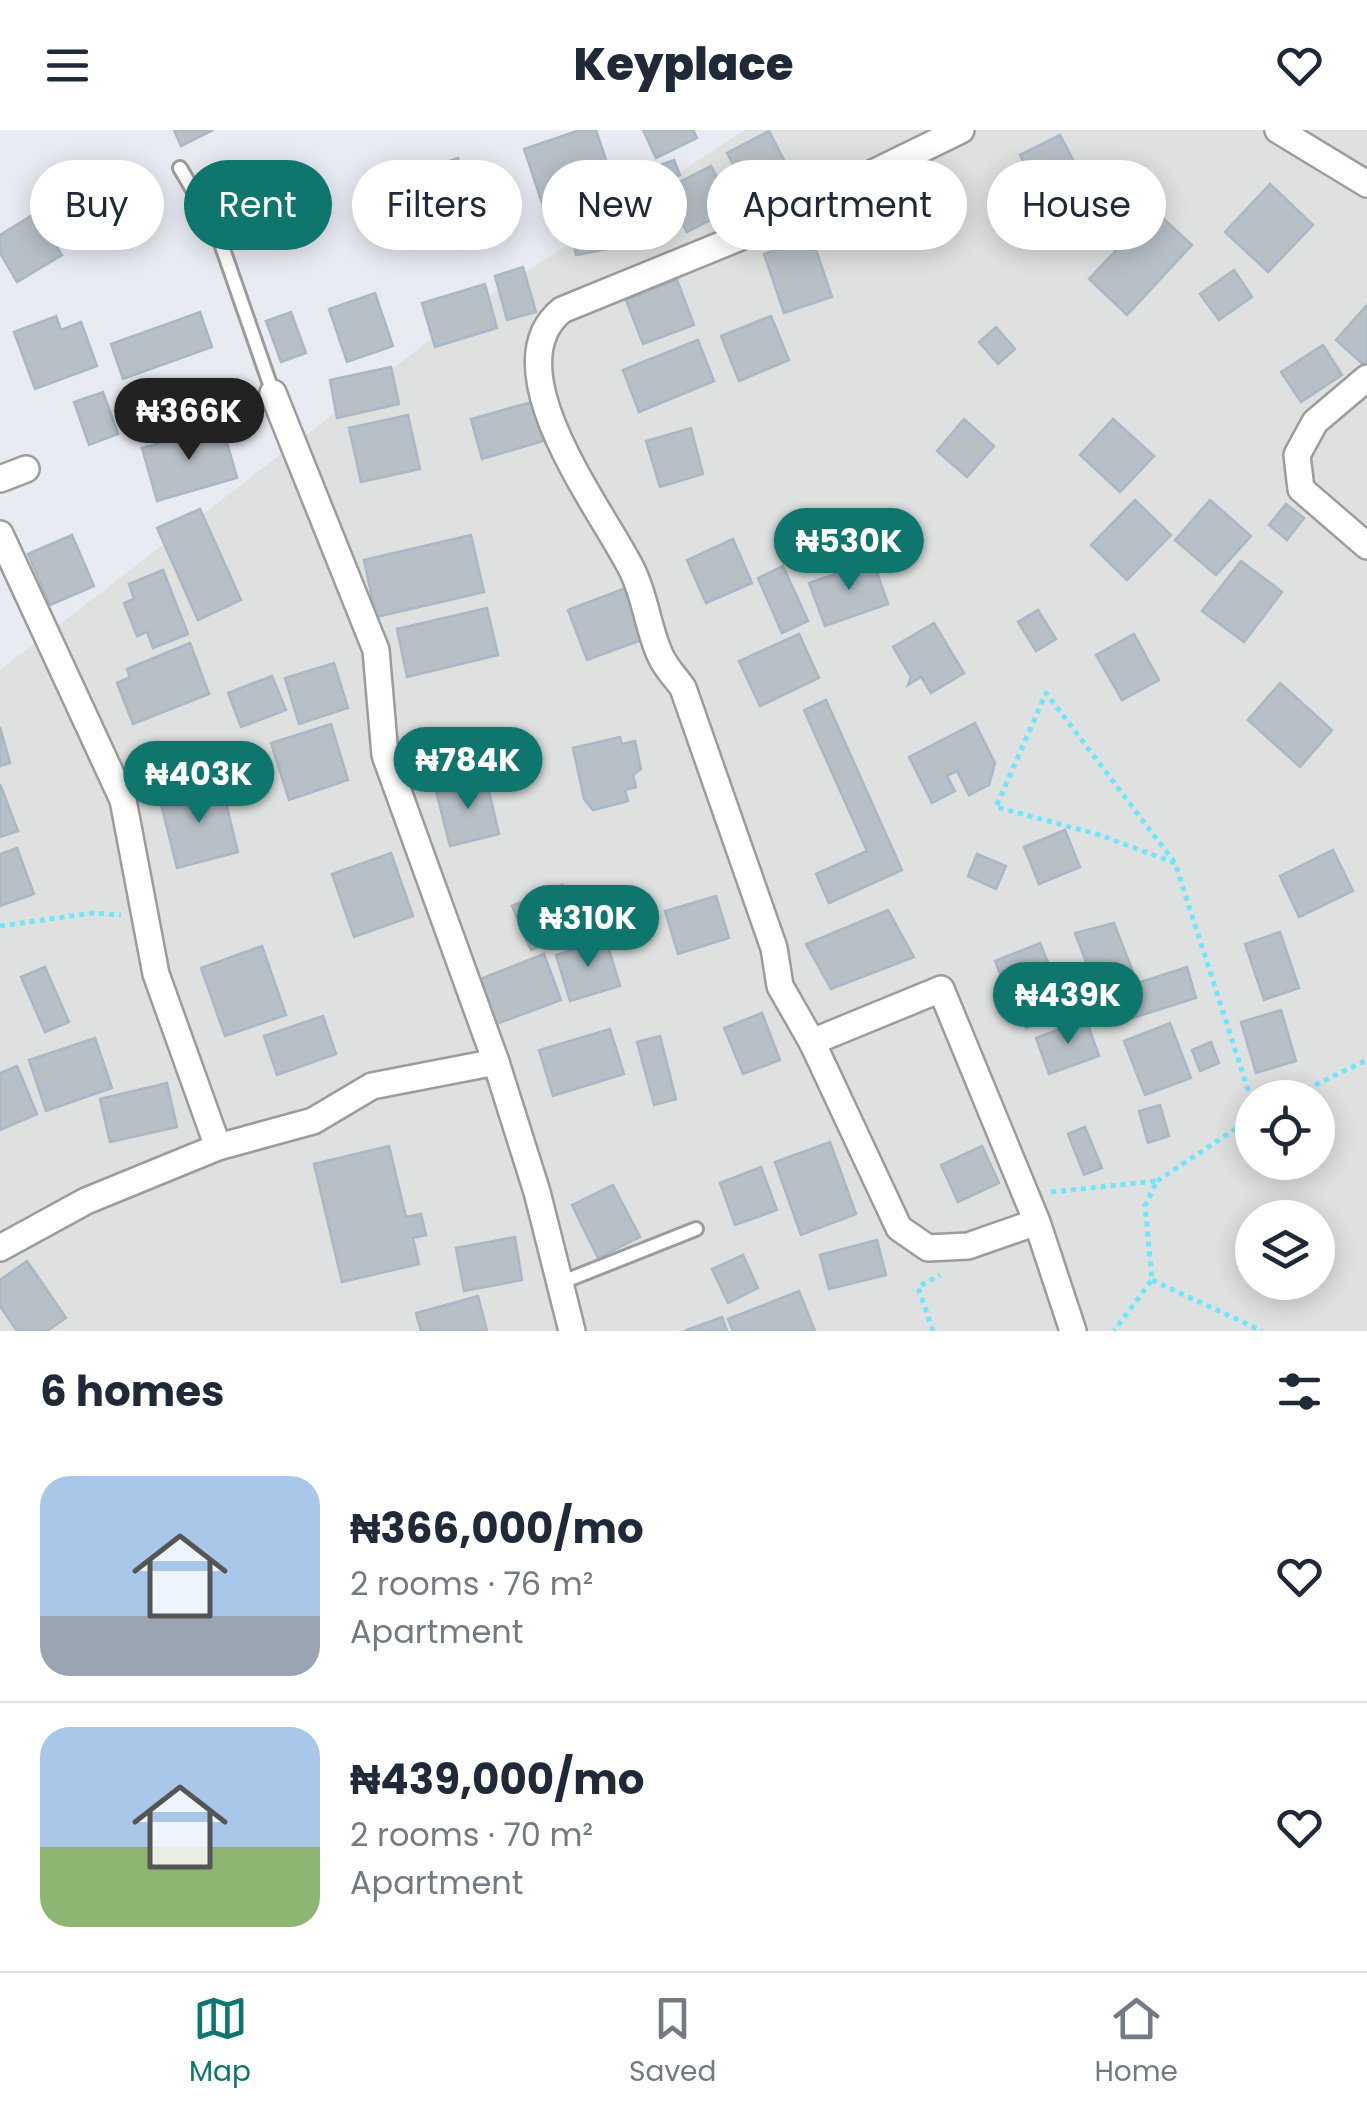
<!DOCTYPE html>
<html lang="en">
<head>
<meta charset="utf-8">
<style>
	:root { --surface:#fff; --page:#f6f6f7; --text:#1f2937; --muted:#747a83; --line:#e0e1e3; --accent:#0f766e }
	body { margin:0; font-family:Poppins,sans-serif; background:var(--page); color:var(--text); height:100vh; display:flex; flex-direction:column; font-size:38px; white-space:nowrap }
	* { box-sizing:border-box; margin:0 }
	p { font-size:32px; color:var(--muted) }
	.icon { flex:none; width:55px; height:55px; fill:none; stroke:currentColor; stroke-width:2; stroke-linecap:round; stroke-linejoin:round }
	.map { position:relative; height:1201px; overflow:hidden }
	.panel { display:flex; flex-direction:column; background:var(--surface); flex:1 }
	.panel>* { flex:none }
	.hud { position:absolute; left:30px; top:30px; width:1308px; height:90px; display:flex; gap:20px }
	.buttons { position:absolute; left:1235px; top:950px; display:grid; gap:20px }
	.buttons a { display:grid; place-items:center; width:100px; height:100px; border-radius:50%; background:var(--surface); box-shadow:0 5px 25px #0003; font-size:50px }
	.price { position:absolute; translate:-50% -85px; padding:0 22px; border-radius:35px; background:var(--accent); color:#fff; font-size:32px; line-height:65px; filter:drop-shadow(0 2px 5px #0008) }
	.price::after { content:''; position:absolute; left:50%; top:60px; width:30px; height:22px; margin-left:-15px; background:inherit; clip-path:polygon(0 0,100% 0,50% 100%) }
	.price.current { background:#222; color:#fff }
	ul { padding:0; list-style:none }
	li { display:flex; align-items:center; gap:30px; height:250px; padding:0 40px }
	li+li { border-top:2px solid var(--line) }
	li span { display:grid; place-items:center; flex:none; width:280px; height:200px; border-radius:30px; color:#555 }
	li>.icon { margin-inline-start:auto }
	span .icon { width:120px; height:120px; fill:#fffc; stroke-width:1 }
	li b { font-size:42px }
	h2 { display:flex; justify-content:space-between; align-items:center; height:120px; padding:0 40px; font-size:42px }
	.pill { padding:0 35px; border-radius:45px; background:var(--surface); box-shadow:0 5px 25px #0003; font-size:35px; line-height:90px }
	.pill.current { background:var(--accent); color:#fff }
	header { display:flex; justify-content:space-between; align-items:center; height:130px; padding:0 40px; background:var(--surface); font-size:45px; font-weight:800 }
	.tabs { display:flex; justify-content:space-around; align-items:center; height:140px; border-top:2px solid var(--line); background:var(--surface); font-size:28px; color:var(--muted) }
	.tabs a { display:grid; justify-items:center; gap:5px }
	.tabs .current { color:var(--accent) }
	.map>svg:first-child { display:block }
	.residential { fill:#dfe0e0; fill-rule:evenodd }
	.building { fill:#b7c0c7; stroke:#aab7c4; stroke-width:2.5 }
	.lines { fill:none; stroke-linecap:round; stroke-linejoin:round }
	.lane-casing { stroke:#9c9c9c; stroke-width:18 }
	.street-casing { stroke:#9c9c9c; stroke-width:30 }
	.path { stroke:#6ee7fd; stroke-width:5; stroke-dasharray:5 5; stroke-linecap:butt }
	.lane { stroke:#fff; stroke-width:12 }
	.street { stroke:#fff; stroke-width:25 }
</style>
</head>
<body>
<header><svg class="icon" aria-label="menu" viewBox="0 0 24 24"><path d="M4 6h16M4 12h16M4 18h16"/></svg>Keyplace<svg class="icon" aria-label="heart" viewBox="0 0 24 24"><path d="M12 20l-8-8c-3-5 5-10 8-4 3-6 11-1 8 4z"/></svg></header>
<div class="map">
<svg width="1367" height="1201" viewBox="0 0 1367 1201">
	<rect width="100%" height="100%" fill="#e8ebf2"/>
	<path class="residential" d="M 745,0 L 1367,0 L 1367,1201 L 0,1201 L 0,540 L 478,173 ZM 1252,968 L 1318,968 L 1318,1032 L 1252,1032 ZM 1252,1088 L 1318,1088 L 1318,1152 L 1252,1152 Z"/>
	<g class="building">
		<polygon points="174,0 213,0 181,16"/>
		<polygon points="580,0 596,0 612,48 542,73 524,19"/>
		<polygon points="643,0 693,0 697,8 656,28"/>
		<polygon points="769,1 786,34 745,56 727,23"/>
		<polygon points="1060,5 1081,45 1042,66 1020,25"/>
		<polygon points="458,28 471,68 388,96 375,56"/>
		<polygon points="674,30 680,45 655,54 649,39"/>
		<polygon points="910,35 934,78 884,105 860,61"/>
		<polygon points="711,36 733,78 687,102 666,59"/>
		<polygon points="639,53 650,86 624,95 612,63"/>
		<polygon points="1270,54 1313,95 1268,142 1225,102"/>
		<polygon points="605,73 613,118 576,125 568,80"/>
		<polygon points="1154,80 1192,115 1127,185 1089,149"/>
		<polygon points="36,83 62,125 17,152 0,123 0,105"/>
		<polygon points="812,108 832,167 784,183 764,124"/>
		<polygon points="523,137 536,182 507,190 495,146"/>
		<polygon points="1234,140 1252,167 1219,190 1200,164"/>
		<polygon points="677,150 694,195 643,214 626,170"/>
		<polygon points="485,154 497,198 435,217 422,173"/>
		<polygon points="375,163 393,216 347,232 329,179"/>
		<polygon points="1367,175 1367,238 1336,210"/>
		<polygon points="200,182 212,217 123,249 111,214"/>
		<polygon points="291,182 306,223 281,232 266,191"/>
		<polygon points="56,186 61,200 81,192 97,236 35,259 14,202"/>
		<polygon points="771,186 789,230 739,251 721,206"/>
		<polygon points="996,197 1015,219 998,234 979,212"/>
		<polygon points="698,210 714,251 639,282 623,240"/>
		<polygon points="1323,215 1342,245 1301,272 1281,242"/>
		<polygon points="391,237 399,274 337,288 330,250"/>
		<polygon points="103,262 118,304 89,315 74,272"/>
		<polygon points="539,270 550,309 482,329 471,289"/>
		<polygon points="408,285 420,339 361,352 349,298"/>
		<polygon points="964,289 994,316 967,347 937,321"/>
		<polygon points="1113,289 1154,326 1120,362 1080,325"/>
		<polygon points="222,295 237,348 157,371 142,318"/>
		<polygon points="691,298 703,344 660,357 646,311"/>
		<polygon points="1135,370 1171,405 1127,450 1091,415"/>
		<polygon points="1210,370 1251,406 1216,445 1175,410"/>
		<polygon points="1286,374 1304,388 1287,410 1269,395"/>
		<polygon points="200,379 241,470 198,490 157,398"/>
		<polygon points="72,405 94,456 50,475 28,424"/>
		<polygon points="471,405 484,462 376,487 364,430"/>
		<polygon points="733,409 752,453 706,473 687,430"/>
		<polygon points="873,431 888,474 825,496 809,453"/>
		<polygon points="1241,431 1282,462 1244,512 1202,481"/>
		<polygon points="783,436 808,491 782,503 758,448"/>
		<polygon points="163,440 188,504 153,518 147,502 137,506 124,473 134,469 129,454"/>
		<polygon points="628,457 647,508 587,530 568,480"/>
		<polygon points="487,478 498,525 407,547 397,499"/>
		<polygon points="1038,480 1056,509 1036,521 1018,492"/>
		<polygon points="934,493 964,543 931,563 921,547 908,555 911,547 893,517"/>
		<polygon points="799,504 819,548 760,576 739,531"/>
		<polygon points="1134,504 1159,550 1122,570 1096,525"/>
		<polygon points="190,513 209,564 133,594 117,553 130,547 127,539"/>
		<polygon points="334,533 348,578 299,594 285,548"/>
		<polygon points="272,546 286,580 241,597 228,563"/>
		<polygon points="1280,553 1332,600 1300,637 1248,590"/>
		<polygon points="826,570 902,740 829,773 816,744 867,721 804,580"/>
		<polygon points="975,593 995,633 989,655 969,665 957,641 947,646 955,661 932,673 909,627"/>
		<polygon points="331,594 348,650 289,670 271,613"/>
		<polygon points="0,597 10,633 0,636"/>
		<polygon points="620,607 622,614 635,611 641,639 633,645 636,657 625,660 628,671 593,680 584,669 573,618"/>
		<polygon points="486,648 499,704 450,716 436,661"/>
		<polygon points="221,653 238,722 177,738 160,670"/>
		<polygon points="0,654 18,701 0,707"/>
		<polygon points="1065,700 1080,737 1039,754 1024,717"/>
		<polygon points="17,718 34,764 0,776 0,724"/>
		<polygon points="1333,720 1353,761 1299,787 1280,746"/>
		<polygon points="391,723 413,786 354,807 332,744"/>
		<polygon points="977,724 1006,736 996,759 968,746"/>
		<polygon points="562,755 580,799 531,820 512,776"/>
		<polygon points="716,766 729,808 678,824 665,781"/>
		<polygon points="888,780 914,827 831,859 806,814"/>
		<polygon points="1114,793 1133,842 1096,858 1075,803"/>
		<polygon points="1280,802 1299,858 1264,870 1245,814"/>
		<polygon points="606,809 620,856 570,871 556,825"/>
		<polygon points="1040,813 1057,854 1011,872 995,831"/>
		<polygon points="262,816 286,885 225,906 201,838"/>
		<polygon points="544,824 561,870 494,895 478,850"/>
		<polygon points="45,837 69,892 45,902 21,847"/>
		<polygon points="1187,837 1196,868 1107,896 1097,866"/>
		<polygon points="1068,864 1073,881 1026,898 1020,880"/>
		<polygon points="1281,880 1296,931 1256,943 1241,892"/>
		<polygon points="762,883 780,930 743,944 724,898"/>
		<polygon points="323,886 336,924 277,945 264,906"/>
		<polygon points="1086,889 1099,926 1049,944 1036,908"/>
		<polygon points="1170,893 1191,948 1145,965 1124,911"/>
		<polygon points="610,899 624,944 553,966 539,920"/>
		<polygon points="660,906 676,969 654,975 637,912"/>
		<polygon points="95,908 112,958 46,981 29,930"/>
		<polygon points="1211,912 1219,933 1200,941 1192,920"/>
		<polygon points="17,936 37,984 0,1000 0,943"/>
		<polygon points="167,953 177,997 110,1012 100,969"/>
		<polygon points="1160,975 1169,1006 1148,1013 1139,981"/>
		<polygon points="1085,997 1102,1038 1084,1045 1068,1004"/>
		<polygon points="830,1012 856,1084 801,1105 775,1032"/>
		<polygon points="389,1016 406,1087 421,1084 426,1105 413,1108 419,1134 342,1152 314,1034"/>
		<polygon points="982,1016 999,1053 958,1072 941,1035"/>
		<polygon points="761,1037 777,1080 735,1095 720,1053"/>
		<polygon points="613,1055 640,1107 598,1128 572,1075"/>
		<polygon points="515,1107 522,1150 464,1161 456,1118"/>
		<polygon points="877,1110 886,1145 829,1159 820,1125"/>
		<polygon points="743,1125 758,1158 728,1173 712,1139"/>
		<polygon points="27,1131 66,1188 47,1201 17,1201 0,1176 0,1150"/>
		<polygon points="799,1161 815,1201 733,1201 728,1189"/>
		<polygon points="478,1166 487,1201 421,1201 416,1183"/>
		<polygon points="722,1187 727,1201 684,1201"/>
	</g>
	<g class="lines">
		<g class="lane-casing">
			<g id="lane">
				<polyline points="180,38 216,99 273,263"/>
				<polyline points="560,1153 696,1099"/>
			</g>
		</g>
		<g class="street-casing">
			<g id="street">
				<polyline points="1278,0 1367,54"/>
				<polyline points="1367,248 1315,292 1297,325 1301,359 1367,416"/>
				<polyline points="273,263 376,520 385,625 496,932 537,1062 572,1201"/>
				<polyline points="0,349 26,339"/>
				<polyline points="0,404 123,670 156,844 218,1017"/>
				<path d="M 812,912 L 780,856 L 774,818 L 683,558 C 676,548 666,538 661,527 C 648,500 646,468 632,440 C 603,381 490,238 562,180 L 748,104 L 961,0"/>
				<polyline points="1037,1092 968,1116 928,1118 899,1098 812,912 941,859 1037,1092 1073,1201"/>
				<polyline points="0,1118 86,1071 218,1017 313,991 372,956 496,932"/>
			</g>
		</g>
		<g class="path">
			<polyline points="1175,733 1100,705 996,677 1046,563 1175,733 1252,972"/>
			<polyline points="0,796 93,783 121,785"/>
			<polyline points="1288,968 1367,930"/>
			<polyline points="1157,1051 1252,988"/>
			<polyline points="1051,1062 1157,1051 1145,1076 1152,1150 1114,1201"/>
			<polyline points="1152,1150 1262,1201"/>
			<polyline points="933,1201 918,1157 940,1145"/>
		</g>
		<use href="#lane" class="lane"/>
		<use href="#street" class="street"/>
	</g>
</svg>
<div class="buttons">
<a><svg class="icon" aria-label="locate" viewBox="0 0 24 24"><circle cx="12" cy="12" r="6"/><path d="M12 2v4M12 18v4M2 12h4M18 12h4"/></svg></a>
<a><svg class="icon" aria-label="layers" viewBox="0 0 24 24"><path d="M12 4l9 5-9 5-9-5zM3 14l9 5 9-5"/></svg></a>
</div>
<b class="price current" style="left:189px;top:333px">₦366K</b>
<b class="price" style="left:849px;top:463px">₦530K</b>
<b class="price" style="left:468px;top:682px">₦784K</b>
<b class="price" style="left:199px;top:696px">₦403K</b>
<b class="price" style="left:588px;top:840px">₦310K</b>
<b class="price" style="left:1068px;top:917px">₦439K</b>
<div class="hud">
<a class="pill">Buy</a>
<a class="pill current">Rent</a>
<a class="pill">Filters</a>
<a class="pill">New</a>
<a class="pill">Apartment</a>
<a class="pill">House</a>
</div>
</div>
<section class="panel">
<h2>6 homes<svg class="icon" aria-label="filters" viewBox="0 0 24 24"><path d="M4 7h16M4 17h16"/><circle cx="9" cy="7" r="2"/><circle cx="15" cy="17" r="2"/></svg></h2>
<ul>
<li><span style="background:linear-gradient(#a9c7e8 70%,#9aa5b1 0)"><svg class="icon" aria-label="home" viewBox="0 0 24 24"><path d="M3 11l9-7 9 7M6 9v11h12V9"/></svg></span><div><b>₦366,000/mo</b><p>2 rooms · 76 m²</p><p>Apartment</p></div><svg class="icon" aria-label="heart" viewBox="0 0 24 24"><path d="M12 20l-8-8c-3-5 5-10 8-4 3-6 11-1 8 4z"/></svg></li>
<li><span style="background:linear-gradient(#a9c7e8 60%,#8fb573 0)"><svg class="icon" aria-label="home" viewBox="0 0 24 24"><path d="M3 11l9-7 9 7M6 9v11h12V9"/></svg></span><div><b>₦439,000/mo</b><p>2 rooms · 70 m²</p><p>Apartment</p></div><svg class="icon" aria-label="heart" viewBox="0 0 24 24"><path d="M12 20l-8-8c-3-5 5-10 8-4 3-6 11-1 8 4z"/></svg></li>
</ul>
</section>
<nav class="tabs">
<a class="current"><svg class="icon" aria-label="map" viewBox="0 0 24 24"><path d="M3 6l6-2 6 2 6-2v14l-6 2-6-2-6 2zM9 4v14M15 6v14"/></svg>Map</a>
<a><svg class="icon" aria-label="saved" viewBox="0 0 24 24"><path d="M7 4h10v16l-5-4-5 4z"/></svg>Saved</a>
<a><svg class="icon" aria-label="home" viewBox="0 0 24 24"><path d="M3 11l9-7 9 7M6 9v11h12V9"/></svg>Home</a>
</nav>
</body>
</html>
